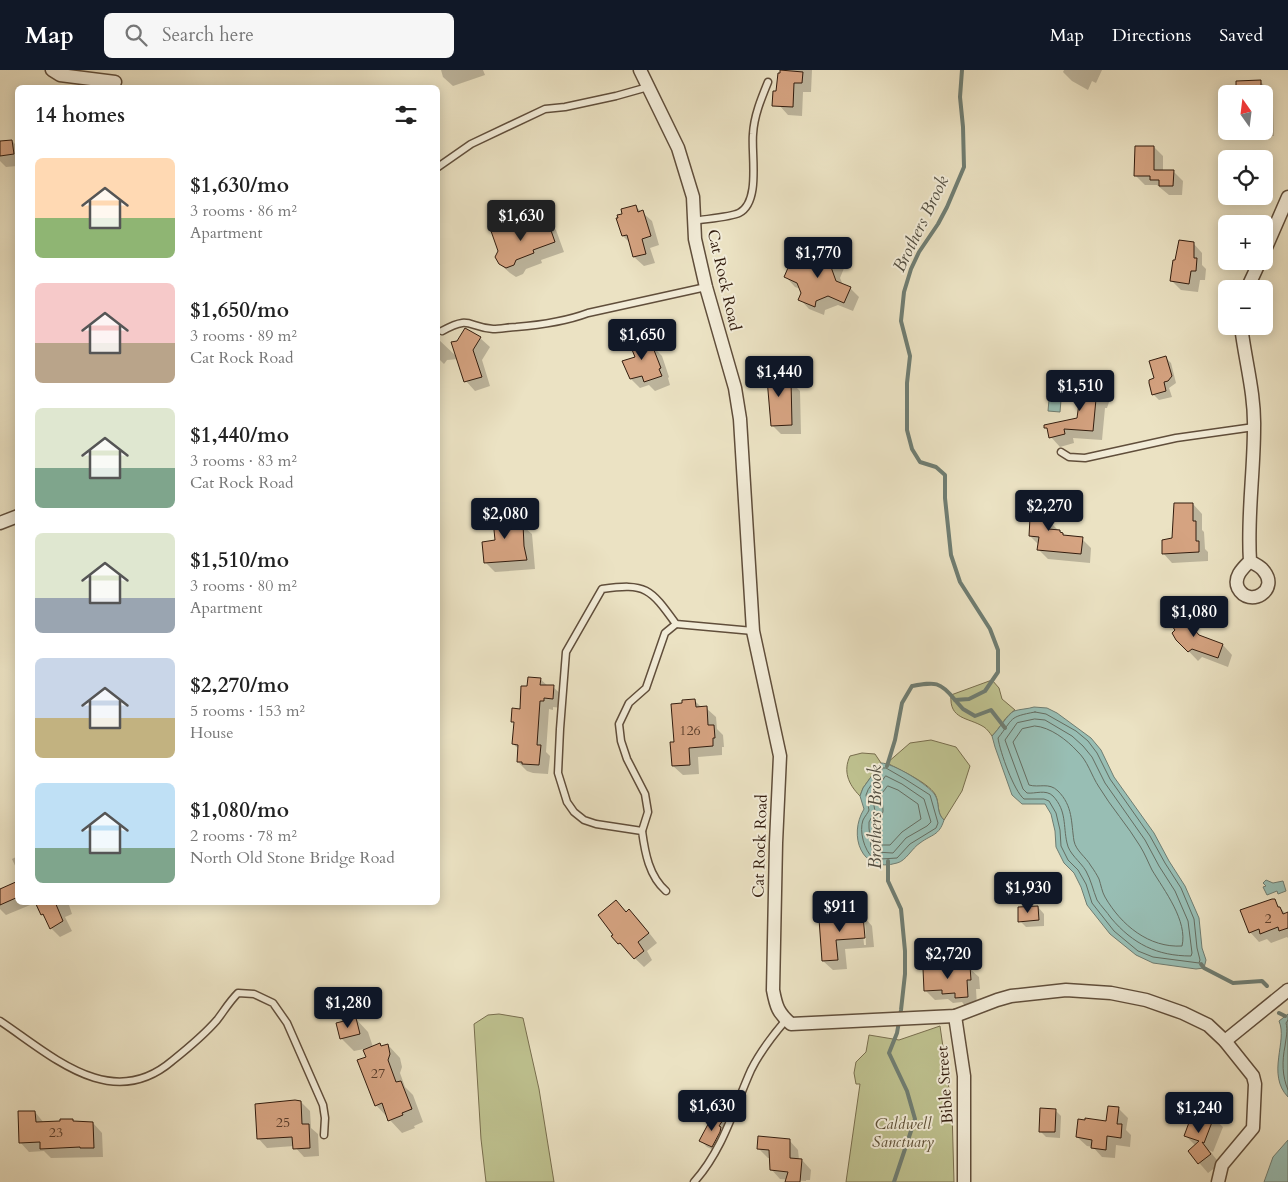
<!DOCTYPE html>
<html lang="en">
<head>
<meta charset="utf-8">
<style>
	:root { --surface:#fff; --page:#f6f6f6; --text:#222; --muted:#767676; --accent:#111827 }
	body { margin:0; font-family:Cardo,serif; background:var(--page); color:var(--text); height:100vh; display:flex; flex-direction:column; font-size:19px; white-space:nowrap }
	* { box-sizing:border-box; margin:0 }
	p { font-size:16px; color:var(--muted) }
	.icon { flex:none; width:28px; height:28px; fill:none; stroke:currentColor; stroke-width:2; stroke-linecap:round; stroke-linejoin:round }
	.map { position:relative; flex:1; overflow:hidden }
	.details { position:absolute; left:15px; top:15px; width:425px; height:820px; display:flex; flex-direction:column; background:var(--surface); border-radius:8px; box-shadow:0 2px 12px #0003 }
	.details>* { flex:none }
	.needle { width:32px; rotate:346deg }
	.tools { position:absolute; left:1218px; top:15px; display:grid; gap:10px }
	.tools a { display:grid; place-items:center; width:55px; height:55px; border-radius:8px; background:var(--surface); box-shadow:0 2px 12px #0003; font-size:25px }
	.price { position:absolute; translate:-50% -42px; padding:0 11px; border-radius:5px; background:var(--accent); color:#fff; font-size:16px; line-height:32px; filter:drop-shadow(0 1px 2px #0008) }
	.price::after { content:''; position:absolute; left:50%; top:30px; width:15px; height:11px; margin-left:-8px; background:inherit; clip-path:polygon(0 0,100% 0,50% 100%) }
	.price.active { background:#222; color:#fff }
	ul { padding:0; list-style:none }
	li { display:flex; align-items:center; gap:15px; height:125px; padding:0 20px }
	li span { display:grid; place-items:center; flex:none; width:140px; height:100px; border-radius:8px; color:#555 }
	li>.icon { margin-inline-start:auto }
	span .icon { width:60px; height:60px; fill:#fffc; stroke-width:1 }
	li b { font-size:21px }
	h2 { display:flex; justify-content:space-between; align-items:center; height:60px; padding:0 20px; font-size:21px }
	header { display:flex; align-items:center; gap:30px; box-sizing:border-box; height:70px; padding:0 25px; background:var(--accent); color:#fff }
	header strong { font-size:24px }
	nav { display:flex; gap:28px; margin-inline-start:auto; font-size:18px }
	.search { width:350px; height:45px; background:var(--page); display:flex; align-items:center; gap:12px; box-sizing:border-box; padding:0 18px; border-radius:8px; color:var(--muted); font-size:19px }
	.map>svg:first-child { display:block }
	.green { fill:#bec18f; stroke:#786e4e }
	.water { fill:#98beb4; stroke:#6f7d72 }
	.shadow { fill:#0003; fill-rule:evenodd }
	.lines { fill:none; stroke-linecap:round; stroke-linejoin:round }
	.shore { stroke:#656d61; stroke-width:1 }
	.stream { stroke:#6f7d72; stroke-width:4 }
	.building { fill:#d5a381; stroke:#321c0e }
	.lane-casing { stroke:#604e3b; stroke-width:9 }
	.street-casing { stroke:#604e3b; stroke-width:15 }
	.lane { stroke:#f2ecd8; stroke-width:6 }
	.street { stroke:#f2ecd8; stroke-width:12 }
	.labels { text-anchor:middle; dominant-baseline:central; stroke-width:4; stroke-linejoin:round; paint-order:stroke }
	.number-label { font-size:14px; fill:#5b3e2b }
	.street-label { font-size:16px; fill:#321c0e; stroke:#f2ecd8 }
	.park-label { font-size:16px; font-style:italic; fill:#5c4e35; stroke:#f2ecd8 }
	.water-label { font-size:18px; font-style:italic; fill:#514d40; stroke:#f2ecd8 }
</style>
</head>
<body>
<header>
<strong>Map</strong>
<div class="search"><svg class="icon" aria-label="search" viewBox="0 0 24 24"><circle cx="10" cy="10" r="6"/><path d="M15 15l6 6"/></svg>Search here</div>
<nav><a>Map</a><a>Directions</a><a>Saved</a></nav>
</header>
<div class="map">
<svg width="1288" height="1112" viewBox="0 0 1288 1112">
	<rect width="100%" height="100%" fill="#ebe2c3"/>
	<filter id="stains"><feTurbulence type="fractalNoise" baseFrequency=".004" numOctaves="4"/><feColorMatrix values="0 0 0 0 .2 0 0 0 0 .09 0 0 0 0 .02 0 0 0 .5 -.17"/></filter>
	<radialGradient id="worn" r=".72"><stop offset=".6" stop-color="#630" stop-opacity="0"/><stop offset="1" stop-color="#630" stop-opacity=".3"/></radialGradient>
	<g class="green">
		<path d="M 992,610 L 999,618 L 1002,629 L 1015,640 C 1005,646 1001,657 992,666 C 990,663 987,659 984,657 C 968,647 949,650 951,625 Z"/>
		<path d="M 931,670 L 956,677 L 970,696 L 962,721 L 944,750 C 936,743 940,733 935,724 C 927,712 900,700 887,693 L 910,673 Z"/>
		<path d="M 862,683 L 875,684 L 881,693 L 863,718 L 860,726 C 848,714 843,701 850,686 Z"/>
		<polygon points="499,944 523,948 539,1019 554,1112 486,1112 481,1069 474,954 488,945"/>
		<polygon points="940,956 952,1040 954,1112 846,1112 860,1014 856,1014 854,1003 856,992 866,982 869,965 899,970"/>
	</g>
	<g class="water">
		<polygon points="1050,318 1062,318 1060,342 1048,341"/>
		<path d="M 1034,637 L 1047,638 L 1057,643 L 1091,668 L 1101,680 L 1114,707 L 1154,763 L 1169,791 L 1185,816 L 1199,848 L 1202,878 L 1206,890 L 1204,898 L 1196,899 L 1153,893 L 1136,885 L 1110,864 L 1087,835 L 1081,817 L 1074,803 L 1064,793 L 1056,777 L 1055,761 L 1051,744 L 1045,734 L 1022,734 L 1012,725 L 995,677 L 992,666 C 999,659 1008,644 1014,641 C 1020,639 1028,639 1034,637 Z"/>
		<path d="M 881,693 C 893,693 929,715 935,725 C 940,733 936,743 944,750 C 939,766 932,764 920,773 C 912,778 906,791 897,793 C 861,804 848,765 864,739 L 860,726 L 863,718 Z"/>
		<polygon points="1266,810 1273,813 1283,811 1286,821 1278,824 1277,821 1267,825 1263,817 1266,816 1263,813"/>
		<path d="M 1288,944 L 1288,1027 C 1266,1004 1288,971 1279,951 Z"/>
		<polygon points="1288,1070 1288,1112 1264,1112 1273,1087"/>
	</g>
	<g class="shadow">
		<polygon points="441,0 483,0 485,5 453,16 443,7"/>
		<polygon points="780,0 812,0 811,22 803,22 802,46 788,45 779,35"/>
		<polygon points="1064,0 1102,0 1096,13 1092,11 1088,20 1072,11 1063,2"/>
		<polygon points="1260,11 1269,21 1270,33 1273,36 1274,66 1262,66 1257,61 1264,61 1264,24 1238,24"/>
		<polygon points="12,71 18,77 17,96 6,97 0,91 0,72"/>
		<polygon points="1154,77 1163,86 1163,101 1173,101 1183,111 1182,125 1169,125 1157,115 1145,115 1135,105"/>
		<polygon points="635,136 652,151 659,175 650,178 655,193 644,196 634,187 630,173 623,166"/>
		<polygon points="547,151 556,160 564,182 541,190 542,193 526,199 523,204 516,207 510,203 500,194 514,154 520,160"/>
		<polygon points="1193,173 1202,183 1202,195 1206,199 1205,210 1200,210 1198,222 1181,220 1172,211"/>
		<polygon points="837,181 847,191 840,208 843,215 850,218 859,227 853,241 838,235 825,240 824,245 809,239 800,229 803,223 801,219 795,217 786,207"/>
		<polygon points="642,266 662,286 669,307 668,308 670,315 655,321 649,315 640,318 631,309"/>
		<polygon points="480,268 490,277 482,290 490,316 475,321 466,311 458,289 447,290 444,294 438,288 438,269 457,287 458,272"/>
		<polygon points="1165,287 1171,293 1176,313 1169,318 1172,327 1159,330 1153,324 1155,309"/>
		<polygon points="780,298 790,307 790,311 800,321 801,364 781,364 772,355"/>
		<polygon points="1098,313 1108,322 1107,330 1109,332 1107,338 1105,338 1102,370 1073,368 1074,373 1060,377 1051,367 1049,361 1046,358 1078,349"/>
		<polygon points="1045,434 1054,444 1053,455 1058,460 1066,467 1082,469 1091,478 1090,493 1048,489 1039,480 1039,475 1030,466 1031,454 1024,447"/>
		<polygon points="1193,434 1202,444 1202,460 1204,462 1205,479 1208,482 1208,491 1172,493 1163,483"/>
		<polygon points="504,440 532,464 535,499 495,502 485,492 496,472"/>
		<polygon points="1177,560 1223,575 1232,585 1228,597 1202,587 1198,591 1177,569"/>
		<polygon points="540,609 548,616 553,617 563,626 562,638 553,637 553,640 549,639 546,682 550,686 548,704 533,703 527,701 518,692 519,679 513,674 515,653 513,651 521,640 528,618"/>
		<polygon points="15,616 18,616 18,684"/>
		<polygon points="694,630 702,638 706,638 716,647 717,659 723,665 724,677 722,677 722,685 698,687 699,704 683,705 673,696 675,673 683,634"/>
		<polygon points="18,786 18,802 12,789"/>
		<polygon points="18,812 18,832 68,832 72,844 65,847 72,861 60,867 51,858 46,849 38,840 35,833 6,845 0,839 0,820"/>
		<polygon points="1274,831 1285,843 1288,843 1288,868 1287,867 1271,873 1267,869 1259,872 1250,862"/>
		<polygon points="616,832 627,842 629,840 639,850 657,873 647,881 652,890 644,897 619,873"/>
		<polygon points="1038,837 1044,844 1044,856 1026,857 1020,851"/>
		<path d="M 860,842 L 872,856 L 874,877 L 845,879 L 847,899 L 833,900 L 823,891 L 849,847 ZM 862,850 L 865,850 L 866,875 L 864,875 Z"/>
		<polygon points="969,898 979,907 980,919 976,919 977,936 966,937 962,932 953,933 948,929 935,930 925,920"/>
		<polygon points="356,949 368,962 373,977 380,974 383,977 388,975 400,988 402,997 400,1003 405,1017 413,1025 423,1052 414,1056 415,1058 402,1063 376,1035 367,987 364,979 354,981 341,968"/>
		<polygon points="301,1032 310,1041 311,1058 318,1064 319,1086 304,1087 294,1076 267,1078 258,1068"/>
		<polygon points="1118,1038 1128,1048 1126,1060 1131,1065 1130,1077 1116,1075 1115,1088 1102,1087 1093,1077 1087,1076 1077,1067 1108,1052"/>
		<polygon points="1055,1040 1061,1046 1060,1068 1046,1067 1040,1061"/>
		<polygon points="35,1042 44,1053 73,1050 75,1052 93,1053 102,1063 103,1087 51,1088 44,1081 29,1082 20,1072"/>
		<polygon points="1213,1048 1223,1057 1213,1082 1209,1080 1220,1094 1208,1103 1189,1081 1196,1076 1185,1065"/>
		<polygon points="722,1051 728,1057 718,1082 707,1077 701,1071"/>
		<polygon points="789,1070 798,1080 799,1090 802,1090 811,1100 810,1110 806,1110 806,1111 780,1109 771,1099 771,1088 768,1088 758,1078"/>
	</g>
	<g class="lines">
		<g class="shore">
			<path d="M 1035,642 L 1046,644 L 1076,661 L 1088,671 L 1097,683 L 1110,709 L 1150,766 L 1165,793 L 1181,818 L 1194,849 L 1197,878 L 1200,890 L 1199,893 L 1153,887 L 1138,881 L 1114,861 L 1092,833 L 1086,814 L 1078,800 L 1068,790 L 1061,776 L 1060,760 L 1056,743 L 1049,731 L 1044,729 L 1024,729 C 1014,721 1000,682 998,668 C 1014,648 1008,647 1035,642 Z"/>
			<path d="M 1035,649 L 1045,650 L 1072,666 L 1083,676 L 1092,687 L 1105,713 L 1145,770 L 1159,796 L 1175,821 L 1188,851 L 1192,883 L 1191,886 C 1157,886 1133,874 1111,848 C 1107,842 1101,836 1097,830 C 1093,820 1091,810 1086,801 C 1080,791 1069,784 1067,773 C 1063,756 1067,741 1053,726 C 1046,719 1035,724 1027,723 L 1023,719 L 1005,670 L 1017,653 Z"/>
			<path d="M 1035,656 C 1050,657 1067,670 1077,681 C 1088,691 1091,705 1099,717 C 1111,737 1128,756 1140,776 C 1145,784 1148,792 1152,800 C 1164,820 1188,851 1182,876 C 1149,878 1121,855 1105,827 C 1102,822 1101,815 1099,809 C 1097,805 1094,800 1091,796 C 1086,787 1076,781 1074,771 C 1071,752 1073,736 1058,721 C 1049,712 1039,718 1029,715 L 1013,672 L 1022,659 Z"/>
			<path d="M 883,698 L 886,698 L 905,709 L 930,725 L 938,753 L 936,758 L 910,774 L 897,788 L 881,789 L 873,788 C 864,780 859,761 863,750 C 865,746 868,743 869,740 L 866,725 L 868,720 Z"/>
			<polygon points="886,706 902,714 924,729 931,752 927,756 906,768 893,783 875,782 871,777 869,758 869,752 875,741 872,725"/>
			<path d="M 888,716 L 898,720 L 918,734 L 921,749 L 902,762 L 890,775 L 881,775 C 869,762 881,753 883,741 C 883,736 882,730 881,725 Z"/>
			<path d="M 1288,950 L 1286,953 C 1288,960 1286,968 1285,976 C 1282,991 1282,1006 1288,1020"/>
		</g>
		<g class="stream">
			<polyline points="955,630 963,639 975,646 991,640 1005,658"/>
			<path d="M 887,696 L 895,670 L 902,633 L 912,616 C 935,612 940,611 955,630 L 969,629 L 985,621 L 998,602 L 998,580 L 990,559 L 960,512 L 951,485 L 945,428 L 945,405 L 936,397 L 920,392 L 912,379 L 907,360 L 907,313 L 910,286 L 901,251 L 904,222 L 911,199 L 919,182 L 938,154 L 947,137 L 964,97 L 963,57 L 960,27 L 962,0"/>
			<polyline points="888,791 888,811 901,839 905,881 905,904 901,940 897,963 889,983 907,1021 915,1049 894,1112"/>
			<polyline points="1201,894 1204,898 1233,913 1262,911 1267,916"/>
			<polyline points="1279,943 1285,946"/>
		</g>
	</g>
	<g class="building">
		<polygon points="780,0 803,2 802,13 794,13 793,37 772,36 773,21 776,21 778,3 780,3"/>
		<polygon points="1261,10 1261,24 1236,24 1236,11"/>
		<polygon points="12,70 14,84 0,86 0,71"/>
		<polygon points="1135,76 1154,76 1154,100 1174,100 1173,116 1159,116 1159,110 1150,110 1150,106 1134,106"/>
		<polygon points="636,135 638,142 643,140 651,166 642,169 646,184 633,187 627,165 622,166 616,148 618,148 617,145 622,144 621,139"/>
		<polygon points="547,149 555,172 533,180 534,183 516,190 514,195 506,198 499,194 495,187 498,181 491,161 514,153 518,160"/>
		<polygon points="1179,170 1194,172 1194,188 1197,188 1196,201 1191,201 1189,214 1170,211 1173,190 1175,190"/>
		<polygon points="822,174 838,180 831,197 836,211 851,217 844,233 828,226 816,231 815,237 798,230 801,223 797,213 784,207 791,191 804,196 814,193"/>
		<polygon points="465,258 481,267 473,280 482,307 464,312 451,272 457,271"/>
		<polygon points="643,265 648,277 652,275 661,298 659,299 662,306 644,312 642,306 630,309 622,291 635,287 628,270"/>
		<polygon points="1166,286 1172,306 1168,311 1164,312 1166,321 1152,325 1149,313 1149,310 1154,308 1149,291"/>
		<polygon points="766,297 781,297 781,310 791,310 792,355 771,356"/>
		<polygon points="1082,311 1099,312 1098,320 1101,322 1098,329 1096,329 1093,361 1064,359 1065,364 1049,368 1047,358 1044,358 1044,355 1077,348"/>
		<polygon points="1025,431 1046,433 1044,446 1047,447 1047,449 1049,450 1048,459 1060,460 1060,462 1063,463 1063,465 1083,467 1081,484 1037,480 1039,467 1029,466 1030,448 1023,447"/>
		<polygon points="1174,433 1193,433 1193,451 1196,451 1196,471 1199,471 1199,482 1162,484 1162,470 1172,468"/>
		<polygon points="504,439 505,448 516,448 523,454 524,476 527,490 484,493 482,472 495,470 492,440"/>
		<polygon points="1180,543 1199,565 1223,574 1218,588 1192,579 1188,582 1176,570 1172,563 1175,560 1169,552"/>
		<polygon points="528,607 541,608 540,615 554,615 553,629 544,628 544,631 540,631 537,675 541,675 539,695 522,694 522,692 517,692 518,675 512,674 514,652 511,652 512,638 520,639 521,616 527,616"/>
		<polygon points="695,629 696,637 707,636 708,655 714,655 715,668 713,668 713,676 689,678 690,695 672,696 670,672 674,672 671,634 682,633 682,630"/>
		<polygon points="18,811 18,827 0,835 0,819"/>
		<polygon points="1272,829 1275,829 1278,837 1280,837 1283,844 1288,842 1288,858 1279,861 1278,857 1260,864 1259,859 1249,863 1240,840"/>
		<polygon points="616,830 626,842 629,839 649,863 638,872 644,881 634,889 620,873 618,874 611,866 613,865 598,845"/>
		<polygon points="35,832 55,832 63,851 50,859 43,844 41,845"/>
		<polygon points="1038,836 1039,850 1018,852 1018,837"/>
		<polygon points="861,841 861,845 863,845 865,868 836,870 838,890 822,891 819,849 848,846 847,842"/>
		<polygon points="970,896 971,910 967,910 968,927 955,928 955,923 942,924 942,920 924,921 923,899"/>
		<polygon points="356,948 360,964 340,969 336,953"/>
		<polygon points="380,973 381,976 388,974 390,984 388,990 396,1012 401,1011 412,1039 402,1043 403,1045 388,1051 382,1033 375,1036 357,990 366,987 363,980"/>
		<polygon points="295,1030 301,1031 302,1054 309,1054 310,1078 293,1079 292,1067 257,1069 255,1034"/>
		<polygon points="1108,1036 1119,1037 1117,1054 1122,1054 1121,1068 1107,1066 1106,1080 1091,1078 1092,1070 1076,1067 1078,1049 1085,1050 1085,1048 1106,1051"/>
		<polygon points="1040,1038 1056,1039 1055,1062 1039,1062"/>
		<polygon points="1194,1039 1214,1047 1204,1073 1202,1072 1211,1084 1198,1094 1188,1081 1199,1071 1184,1066"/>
		<polygon points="18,1041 35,1041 36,1052 60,1051 60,1049 73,1049 73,1051 93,1052 94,1078 80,1078 80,1077 40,1079 40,1072 19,1073"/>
		<polygon points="713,1045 723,1050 719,1056 721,1057 720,1062 712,1077 699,1071"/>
		<polygon points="758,1066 790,1069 790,1088 802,1089 800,1112 785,1112 788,1102 770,1100 769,1080 757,1079"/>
	</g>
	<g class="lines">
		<g class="lane-casing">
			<g id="lane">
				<polyline points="438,97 471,74 545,39 565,37 616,26 648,17"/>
				<path d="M 694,151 C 705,149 731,147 739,143 C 761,132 751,84 753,64 C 754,46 761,29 768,12"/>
				<path d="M 442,261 C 471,245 467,257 493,259 C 501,259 509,257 516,257 C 541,255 564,252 588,243 L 706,217"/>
				<polyline points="1061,382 1069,387 1085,388 1176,368 1254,357"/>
				<polyline points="642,761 648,742 645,724 627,689 621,671 619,654 629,633 646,618 665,563 676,554"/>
				<path d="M 666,821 C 649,806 645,783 642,761 L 596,754 L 584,750 L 574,742 L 567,732 L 558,703 L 560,659 L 566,582 L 602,519 C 646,513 650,518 676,554 L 753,561"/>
				<path d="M 0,951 C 51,985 111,1043 172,991 C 187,979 204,965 217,950 C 224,941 229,932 238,923 L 254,924 L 273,933 L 287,953 L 323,1035 L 325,1048 L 324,1065"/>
				<path d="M 694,1112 C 723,1080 734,1038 751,1000 C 760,982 773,965 786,950"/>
			</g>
		</g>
		<g class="street-casing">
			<g id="street">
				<polyline points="52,0 60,5 115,12"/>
				<path d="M 640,0 L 678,78 L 693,127 L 695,169 L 706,217 L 735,318 L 740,349 L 753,561 L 780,686 L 776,773 L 773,920 C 776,936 778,943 791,954 L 955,946 L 997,930 L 1011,926 L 1066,920 L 1111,923 L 1146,930 L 1183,943 L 1208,955 L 1225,971 L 1253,1006 L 1255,1014 L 1253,1058 L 1222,1095 L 1218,1112"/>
				<polyline points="1264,182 1288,127"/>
				<polyline points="1247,219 1260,191"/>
				<path d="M 1241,256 C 1245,290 1255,324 1254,358 C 1254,403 1247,446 1250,491 C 1243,498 1233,507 1238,518 C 1249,539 1281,520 1263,500 C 1260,496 1254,494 1250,491"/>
				<polyline points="0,453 18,446"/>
				<polyline points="955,946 964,1006 964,1112"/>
				<polyline points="1225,971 1288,920"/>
			</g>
		</g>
		<use href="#lane" class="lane"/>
		<use href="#street" class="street"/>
	</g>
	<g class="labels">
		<g class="number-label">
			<text x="690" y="660">126</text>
			<text x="1268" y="848">2</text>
			<text x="378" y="1003">27</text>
			<text x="283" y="1052">25</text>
			<text x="56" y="1062">23</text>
		</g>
		<g class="street-label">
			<text transform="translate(724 210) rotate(77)">Cat Rock Road</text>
			<text transform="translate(760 776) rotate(-88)">Cat Rock Road</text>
			<text transform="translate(945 1015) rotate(-94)">Bible Street</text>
		</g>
		<g class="park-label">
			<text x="903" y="1054">Caldwell<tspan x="903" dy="18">Sanctuary</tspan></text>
		</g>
		<g class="water-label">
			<text transform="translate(921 154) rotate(-64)">Brothers Brook</text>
			<text transform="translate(875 747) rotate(-90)">Brothers Brook</text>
		</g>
	</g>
	<rect width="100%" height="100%" filter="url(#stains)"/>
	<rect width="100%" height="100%" fill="url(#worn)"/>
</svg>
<div class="tools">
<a><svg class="needle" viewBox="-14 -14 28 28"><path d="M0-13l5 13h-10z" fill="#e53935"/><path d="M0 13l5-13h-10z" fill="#767676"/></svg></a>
<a><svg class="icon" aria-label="locate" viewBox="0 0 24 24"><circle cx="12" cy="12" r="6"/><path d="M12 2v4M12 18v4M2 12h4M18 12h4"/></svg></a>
<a>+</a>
<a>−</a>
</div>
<b class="price active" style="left:521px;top:172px">$1,630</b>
<b class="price" style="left:818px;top:209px">$1,770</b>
<b class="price" style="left:642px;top:291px">$1,650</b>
<b class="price" style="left:779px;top:328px">$1,440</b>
<b class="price" style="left:1080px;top:342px">$1,510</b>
<b class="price" style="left:1049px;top:462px">$2,270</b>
<b class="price" style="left:505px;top:470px">$2,080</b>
<b class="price" style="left:1194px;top:568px">$1,080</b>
<b class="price" style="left:1028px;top:844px">$1,930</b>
<b class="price" style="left:840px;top:863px">$911</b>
<b class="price" style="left:948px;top:910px">$2,720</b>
<b class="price" style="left:348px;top:959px">$1,280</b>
<b class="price" style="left:712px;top:1062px">$1,630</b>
<b class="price" style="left:1199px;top:1064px">$1,240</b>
<section class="details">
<h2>14 homes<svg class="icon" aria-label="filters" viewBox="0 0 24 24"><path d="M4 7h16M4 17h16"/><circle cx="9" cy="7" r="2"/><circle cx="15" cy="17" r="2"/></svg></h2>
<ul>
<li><span style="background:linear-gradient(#ffd9b3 60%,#8fb573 0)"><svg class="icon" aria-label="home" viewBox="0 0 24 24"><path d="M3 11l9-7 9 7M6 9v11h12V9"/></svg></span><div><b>$1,630/mo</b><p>3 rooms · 86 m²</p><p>Apartment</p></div></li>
<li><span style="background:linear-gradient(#f6c9c9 60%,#b9a48a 0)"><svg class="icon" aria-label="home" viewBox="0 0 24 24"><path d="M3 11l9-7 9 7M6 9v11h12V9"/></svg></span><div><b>$1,650/mo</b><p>3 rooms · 89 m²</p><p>Cat Rock Road</p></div></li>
<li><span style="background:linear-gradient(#dfe7d0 60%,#7fa58c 0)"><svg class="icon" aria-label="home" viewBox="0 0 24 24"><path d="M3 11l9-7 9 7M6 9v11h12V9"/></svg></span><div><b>$1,440/mo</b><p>3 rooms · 83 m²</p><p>Cat Rock Road</p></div></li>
<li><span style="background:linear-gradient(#dfe7d0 65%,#9aa5b1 0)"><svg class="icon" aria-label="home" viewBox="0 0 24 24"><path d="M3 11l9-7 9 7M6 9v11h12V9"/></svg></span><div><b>$1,510/mo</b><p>3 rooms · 80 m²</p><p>Apartment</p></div></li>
<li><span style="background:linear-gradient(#c9d6e8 60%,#c2b280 0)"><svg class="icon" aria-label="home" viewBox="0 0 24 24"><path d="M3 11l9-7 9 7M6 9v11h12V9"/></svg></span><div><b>$2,270/mo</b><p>5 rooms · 153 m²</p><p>House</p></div></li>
<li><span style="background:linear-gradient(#bfe0f5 65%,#7fa58c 0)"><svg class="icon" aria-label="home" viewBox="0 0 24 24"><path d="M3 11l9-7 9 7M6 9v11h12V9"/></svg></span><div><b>$1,080/mo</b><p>2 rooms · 78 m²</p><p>North Old Stone Bridge Road</p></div></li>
</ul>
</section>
</div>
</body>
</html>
